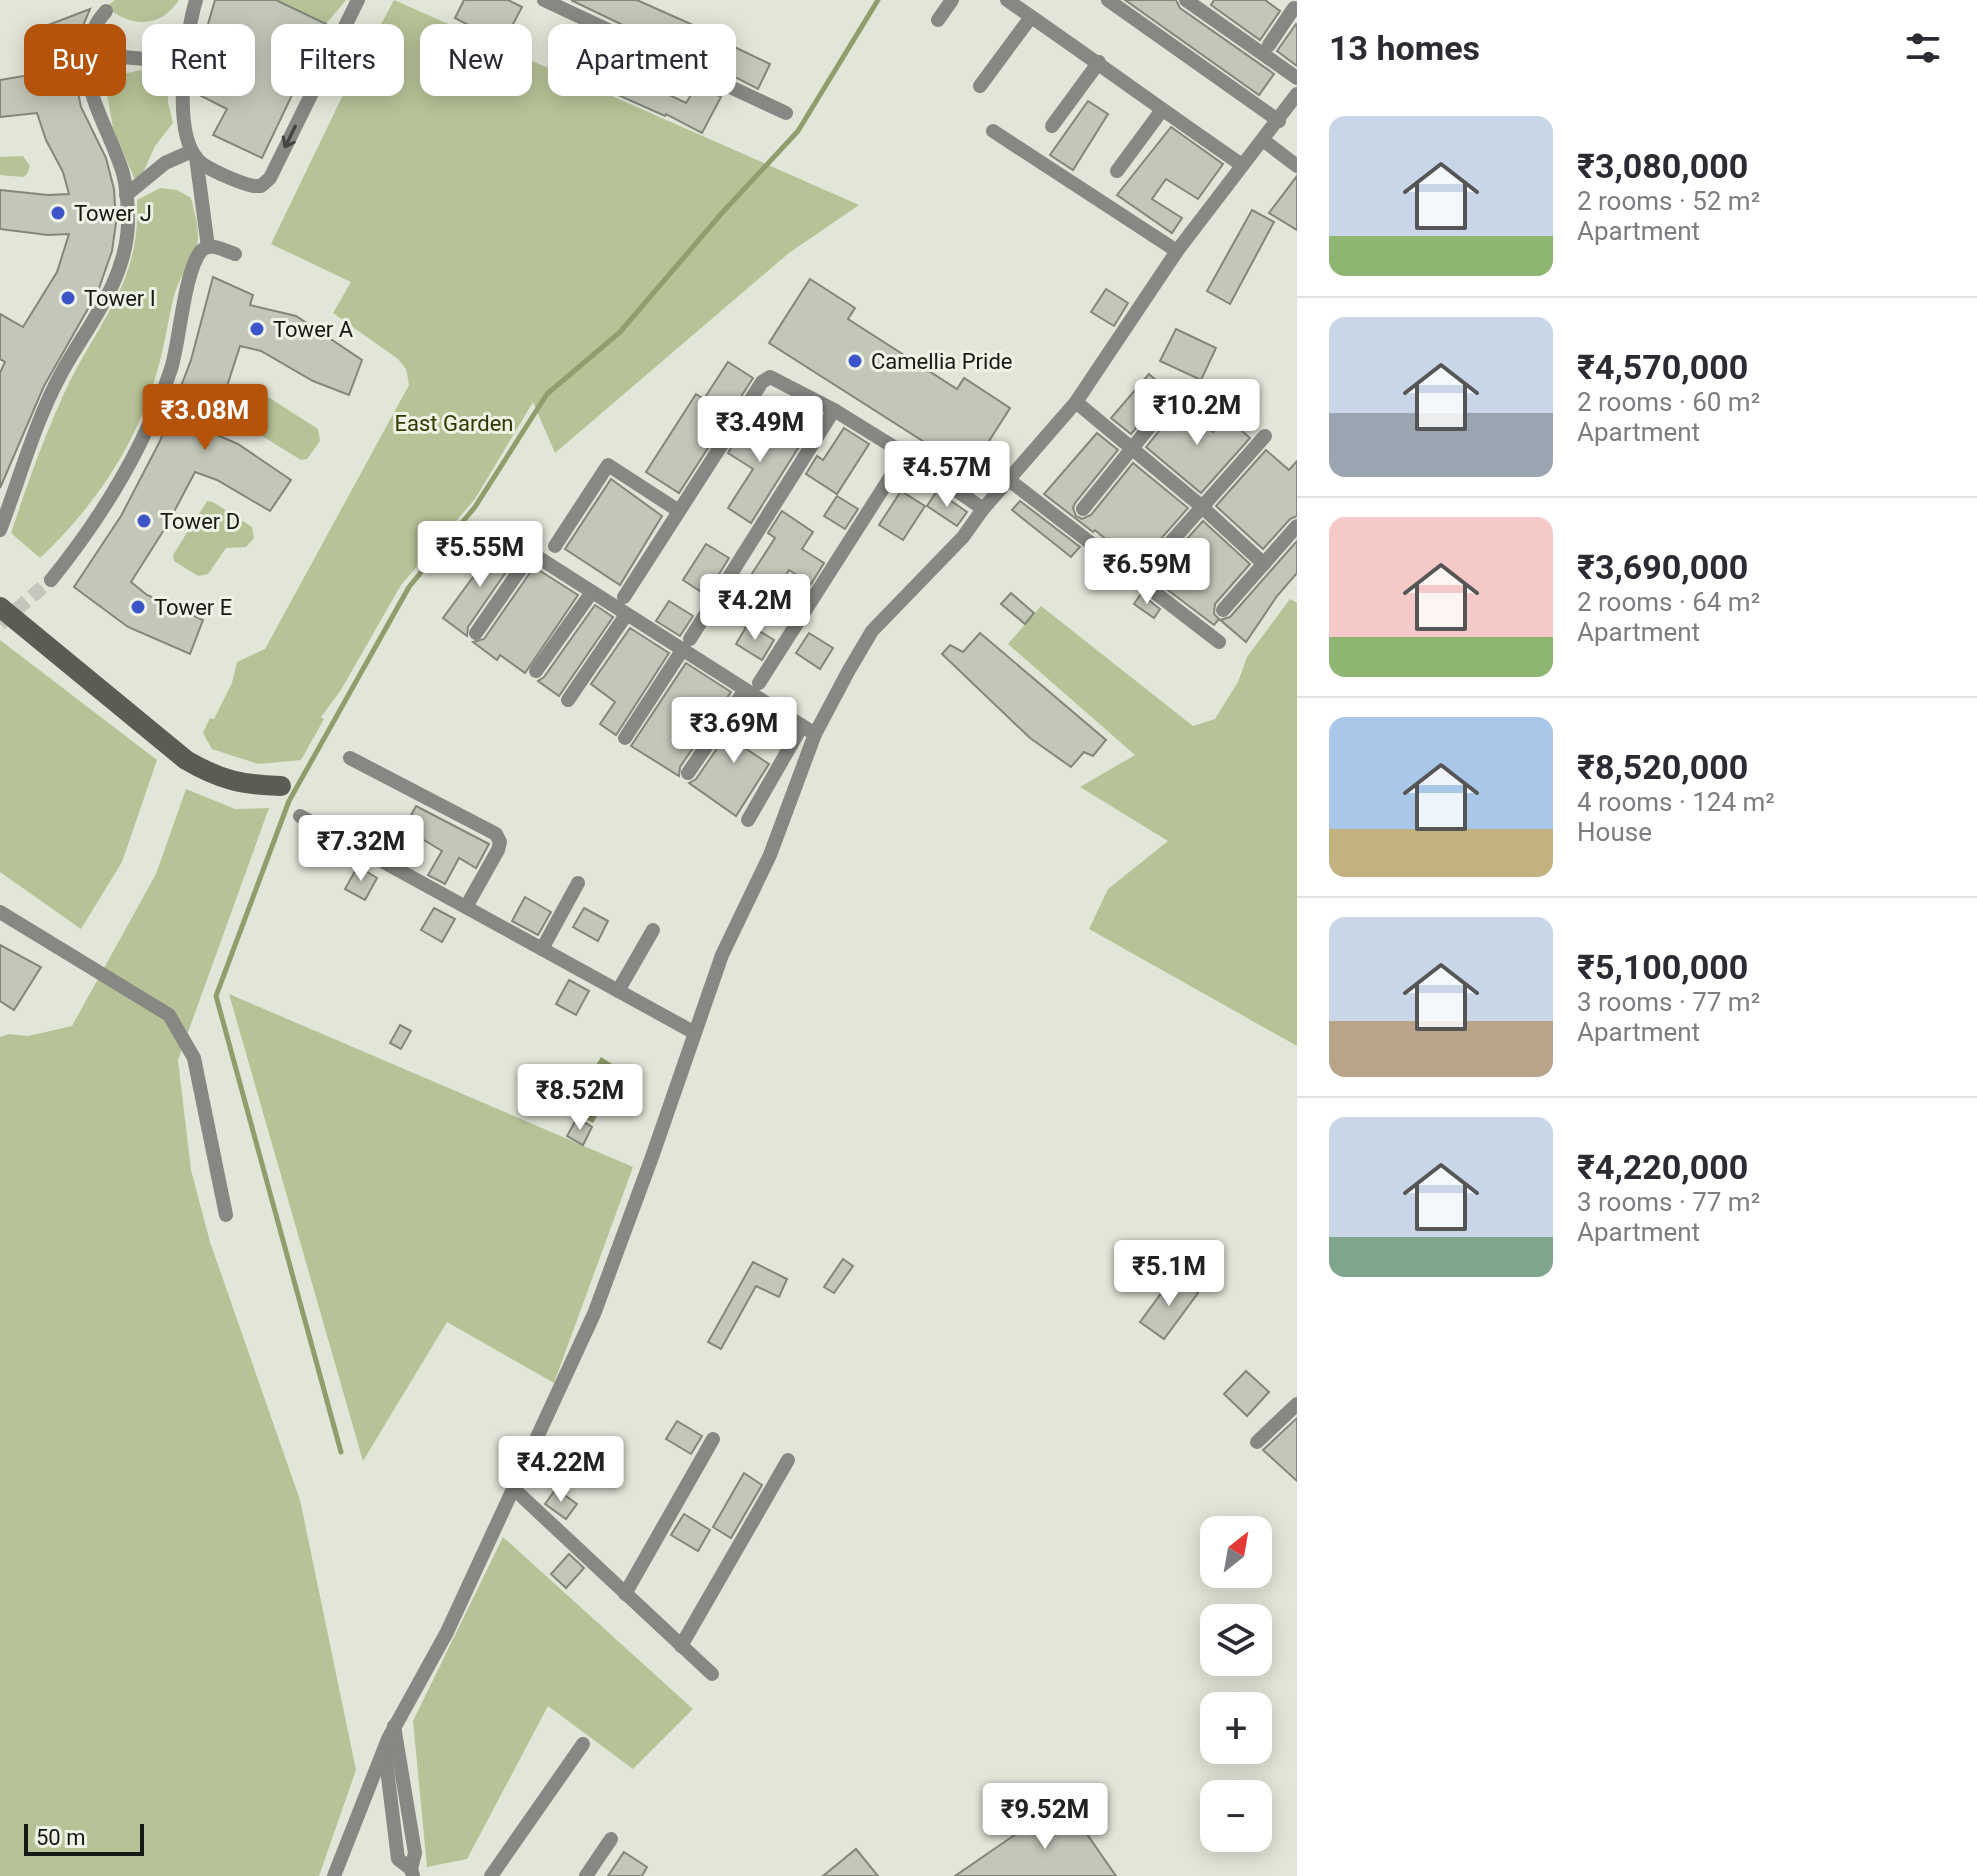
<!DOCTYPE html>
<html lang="en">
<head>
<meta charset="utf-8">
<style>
	:root { --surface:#fff; --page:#f2f2f3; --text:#2b2b33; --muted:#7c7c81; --line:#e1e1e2; --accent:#b45309 }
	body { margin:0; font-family:Roboto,sans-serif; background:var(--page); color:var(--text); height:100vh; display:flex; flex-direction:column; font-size:30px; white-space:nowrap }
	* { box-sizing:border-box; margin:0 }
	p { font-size:26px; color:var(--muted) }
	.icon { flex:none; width:44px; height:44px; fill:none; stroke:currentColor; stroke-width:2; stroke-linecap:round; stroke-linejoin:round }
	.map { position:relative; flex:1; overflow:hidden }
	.side { display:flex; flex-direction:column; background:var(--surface); width:680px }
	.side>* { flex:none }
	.banner { position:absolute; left:24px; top:24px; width:760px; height:72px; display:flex; gap:16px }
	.needle { width:52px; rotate:31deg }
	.buttons { position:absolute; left:1200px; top:1516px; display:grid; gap:16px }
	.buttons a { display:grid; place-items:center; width:72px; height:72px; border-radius:16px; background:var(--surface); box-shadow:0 4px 20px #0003; font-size:40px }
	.scale { position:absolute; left:24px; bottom:20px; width:120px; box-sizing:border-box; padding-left:8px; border:4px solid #171914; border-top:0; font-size:22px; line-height:28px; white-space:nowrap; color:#171914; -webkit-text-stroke:6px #eff3e5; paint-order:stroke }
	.price { position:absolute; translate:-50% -68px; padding:0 18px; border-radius:8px; background:#fff; color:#222; font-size:26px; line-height:52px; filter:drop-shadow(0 2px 4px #0008) }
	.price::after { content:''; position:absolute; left:50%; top:48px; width:24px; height:18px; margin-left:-12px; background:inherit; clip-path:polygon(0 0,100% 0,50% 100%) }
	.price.current { background:var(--accent); color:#fff }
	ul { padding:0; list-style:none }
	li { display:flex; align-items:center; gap:24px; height:200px; padding:0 32px }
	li+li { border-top:2px solid var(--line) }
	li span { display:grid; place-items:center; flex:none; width:224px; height:160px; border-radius:16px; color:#555 }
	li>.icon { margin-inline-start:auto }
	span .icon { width:96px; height:96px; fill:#fffc; stroke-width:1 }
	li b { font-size:34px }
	h2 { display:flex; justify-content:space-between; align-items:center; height:96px; padding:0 32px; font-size:34px }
	.chip { padding:0 28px; border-radius:16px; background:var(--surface); box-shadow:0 4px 20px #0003; font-size:28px; line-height:72px }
	.chip.current { background:var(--accent); color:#fff }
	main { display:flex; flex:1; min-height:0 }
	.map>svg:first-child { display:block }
	.green { fill:#b7c297 }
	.water { fill:#919d6c }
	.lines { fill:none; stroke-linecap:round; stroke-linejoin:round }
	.stream { stroke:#919d6c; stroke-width:5 }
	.building { fill:#c3c7b9; stroke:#83877a; stroke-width:2 }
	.street-tunnel { stroke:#c4c7bb; stroke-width:14; stroke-dasharray:14 7; stroke-linecap:butt }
	.street { stroke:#878883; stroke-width:14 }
	.secondary { stroke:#5b5d55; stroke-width:20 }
	.oneway { stroke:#444540 }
	.poi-dot { fill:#3c56c9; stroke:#eff3e5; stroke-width:3 }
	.labels { text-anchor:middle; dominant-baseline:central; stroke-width:6; stroke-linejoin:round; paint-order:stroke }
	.poi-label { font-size:22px; fill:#171914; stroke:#eff3e5; text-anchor:start }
	.park-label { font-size:22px; fill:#303a00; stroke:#eff3e5 }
</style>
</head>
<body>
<main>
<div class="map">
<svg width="1297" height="1876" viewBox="0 0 1297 1876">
	<rect width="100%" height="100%" fill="#e2e6d8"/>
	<g class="green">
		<path d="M 115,0 L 179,0 C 160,29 131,27 106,7 Z"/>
		<polygon points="276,0 346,0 326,24"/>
		<polygon points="394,0 859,205 789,253 555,453 533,402 475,499 401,585 341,690 321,717 324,719 301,760 258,764 212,749 203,733 210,718 214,719 232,683 237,662 265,649 409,385 406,369 398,359 333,313 351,282 271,244 343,95"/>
		<polygon points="149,68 161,73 169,83 168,102 173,123 155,146 143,173 135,180 113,128 103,71 119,75"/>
		<polygon points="23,156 30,166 27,174 23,177 0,175 0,157"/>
		<path d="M 160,188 L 177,190 L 191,198 C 195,214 202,236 195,252 C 189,267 178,279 174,296 C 168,320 165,344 158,368 C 138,443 96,505 40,558 L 11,533 C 28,482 46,431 69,383 C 102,317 141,280 137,200 Z"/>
		<path d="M 254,388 L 318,429 L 320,441 L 307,459 L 301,460 L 246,426 C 238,414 243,397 254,388 Z"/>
		<polygon points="207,501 213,502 252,527 254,538 246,547 226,548 208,574 198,576 174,561 173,555"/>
		<polygon points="1290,599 1297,603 1297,1046 1089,929 1108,889 1168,841 1080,787 1135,755 1008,644 1041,606 1193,726 1215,719 1238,682 1247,657"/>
		<polygon points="0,640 157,760 122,862 81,929 0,872"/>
		<polygon points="186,789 235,809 269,808 178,1060 191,1170 210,1242 300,1500 356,1770 319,1876 0,1876 0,1037 9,1034 28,1036 72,1026 156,874"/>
		<polygon points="229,994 633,1167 554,1383 447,1322 363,1461"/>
		<polygon points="503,1537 693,1709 633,1769 548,1706 467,1859 427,1867 413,1721"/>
	</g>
	<g class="water">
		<polygon points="601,1057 631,1076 616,1100 586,1081"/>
		<polygon points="584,1095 603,1105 593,1123 575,1112"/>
	</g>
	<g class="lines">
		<polyline class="stream" points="341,1452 216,996 289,801 409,587 475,507 547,394 620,332 721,214 798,131 878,0"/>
	</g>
	<g class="building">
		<polygon points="215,0 276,0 326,24 262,158 213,135 227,109 201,96 204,38"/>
		<polygon points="464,0 508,0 522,7 503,43 455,18"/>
		<polygon points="571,0 637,0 729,41 728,44 770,64 758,89 673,45 666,46"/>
		<polygon points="1125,0 1176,0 1180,8 1274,74 1259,95"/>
		<polygon points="1214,0 1265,0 1280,11 1260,40 1211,5"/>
		<polygon points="90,9 77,40 74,73 81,107 106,158 114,189 116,223 112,251 98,291 44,386 0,488 0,373 5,362 0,359 0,314 23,327 57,272 69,234 48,235 0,229 0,190 48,195 69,194 63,172 46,140 37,113 0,117 0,80 30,75 30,51 35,30"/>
		<polygon points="1296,24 1297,25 1297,66 1277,51"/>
		<polygon points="589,35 629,56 632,52 657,64 646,84 686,103 697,85 721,97 702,133 666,114 665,116 569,73"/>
		<polygon points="1088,101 1108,114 1073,170 1050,155"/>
		<polygon points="1171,127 1223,164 1198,199 1166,179 1152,199 1182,218 1172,233 1117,195"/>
		<polygon points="1297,176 1297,230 1269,213"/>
		<polygon points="1252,210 1274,222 1230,304 1207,291"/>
		<polygon points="213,277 253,295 250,305 296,316 362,360 349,395 313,381 261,351 240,346 212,433 238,444 291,480 270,511 217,480 195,472 167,525 131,582 147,595 203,620 190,654 128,627 74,587 121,516 160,441 191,360"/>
		<polygon points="810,279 855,308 848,319 957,389 964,378 1010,408 970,471 769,343"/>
		<polygon points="1106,289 1128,303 1114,326 1091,312"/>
		<polygon points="1176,329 1216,348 1201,380 1160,361"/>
		<polygon points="728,362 753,378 679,493 646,472 696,394 704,399"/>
		<polygon points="1149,374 1172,394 1160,398 1131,434 1111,418"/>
		<polygon points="1177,400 1213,432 1226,417 1250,438 1201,493 1146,447 1176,410"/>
		<polygon points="753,414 800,445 751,523 728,508 753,469 728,453"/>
		<polygon points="844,428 869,444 837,494 806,474 817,456 823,460"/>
		<polygon points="1097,433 1118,450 1075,503 1073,508 1076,516 1082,519 1091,515 1133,463 1188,508 1137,566 1095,530 1093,532 1044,494"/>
		<polygon points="1266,450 1289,470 1297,461 1297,516 1290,519 1263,549 1216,506"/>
		<polygon points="611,479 662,516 620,585 565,549"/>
		<polygon points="901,491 925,506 903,540 879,525"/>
		<polygon points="937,491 967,512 957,526 927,506"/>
		<polygon points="837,496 858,509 845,529 824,516"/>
		<polygon points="1020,501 1080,547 1071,557 1012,510"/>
		<polygon points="782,511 813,532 802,549 824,563 811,584 789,570 766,604 742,589 775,538 768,533"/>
		<polygon points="1203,521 1250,564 1215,604 1214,614 1220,620 1230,617 1297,541 1297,573 1277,596 1246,642 1219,619 1214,625 1152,578"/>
		<polygon points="498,543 517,556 468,627 467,636 443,618"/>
		<polygon points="706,544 729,558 706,595 683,580"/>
		<polygon points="534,567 578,595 525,673 500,655 497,660 473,642 484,639"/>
		<polygon points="1011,593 1034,613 1025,624 1001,604"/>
		<polygon points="1141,594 1160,609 1154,618 1134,604"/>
		<polygon points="669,601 693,616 680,636 656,621"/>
		<polygon points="595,605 613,617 559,696 538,681 544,677"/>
		<polygon points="748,624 774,640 762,660 736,644"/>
		<polygon points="630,628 669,653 616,735 600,724 615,702 591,684"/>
		<polygon points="809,633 833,648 820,669 796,653"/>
		<polygon points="980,633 1106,740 1093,756 1084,752 1071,767 1030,738 942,654 950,645 963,652"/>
		<polygon points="686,663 731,692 680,767 679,776 631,746"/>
		<polygon points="747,705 766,717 745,748 769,764 736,816 689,783 696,779"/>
		<polygon points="416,806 489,844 476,868 459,858 445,884 428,875 442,851 404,828"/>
		<polygon points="358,866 377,878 365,900 345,889"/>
		<polygon points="525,897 551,912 538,935 512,921"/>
		<polygon points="434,908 455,919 442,942 421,930"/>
		<polygon points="584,908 608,921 598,941 573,927"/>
		<polygon points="0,945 41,967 14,1010 0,1001"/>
		<polygon points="569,980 589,991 576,1015 556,1004"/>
		<polygon points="400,1025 411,1031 401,1049 390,1043"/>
		<polygon points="577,1118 592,1127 583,1145 567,1136"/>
		<polygon points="843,1259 853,1266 834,1293 824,1287"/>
		<polygon points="753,1262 787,1279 779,1297 756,1286 721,1349 708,1342"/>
		<polygon points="1174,1276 1198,1293 1164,1339 1140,1322"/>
		<polygon points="1246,1371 1269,1392 1247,1416 1224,1394"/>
		<polygon points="1297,1418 1297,1481 1263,1450"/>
		<polygon points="677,1421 702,1436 691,1454 666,1439"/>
		<polygon points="744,1473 762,1485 731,1538 713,1527"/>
		<polygon points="556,1489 577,1504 566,1519 545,1504"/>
		<polygon points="684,1514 710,1530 698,1551 671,1535"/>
		<polygon points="569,1554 584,1568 566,1588 551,1574"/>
		<polygon points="1064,1801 1116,1876 955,1876"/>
		<polygon points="856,1849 878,1876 823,1876"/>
		<polygon points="624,1852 647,1867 642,1876 608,1876"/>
	</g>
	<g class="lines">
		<polyline class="street-tunnel" points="0,624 51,580"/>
		<g class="street">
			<path d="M 196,0 C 186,34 171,131 198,160 C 206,169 242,184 254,186 L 261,186 L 270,178 L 358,0"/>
			<polyline points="544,0 786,113"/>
			<path d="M 1007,0 C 1086,54 1163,111 1242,165"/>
			<polyline points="1108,0 1279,121"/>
			<polyline points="1186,0 1297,78"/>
			<polyline points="938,20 952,0"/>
			<polyline points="1269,45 1294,8"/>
			<path d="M 88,52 C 120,60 152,55 183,68"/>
			<polyline points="980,86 1031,17"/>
			<polyline points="1052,126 1099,62"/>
			<polyline points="993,131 1177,251"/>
			<polyline points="1263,140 1297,166"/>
			<polyline points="196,157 208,247"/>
			<polyline points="1117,171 1162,110"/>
			<polyline points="126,195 165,163 192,151"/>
			<polyline points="1076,402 1201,506 1264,564"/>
			<polyline points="1009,480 1219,642"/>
			<polyline points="1083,509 1168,404"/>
			<path d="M 0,530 C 20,478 35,421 62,372 C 88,325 126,281 128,224 C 128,206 127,186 122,170 C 106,119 61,62 106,11"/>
			<polyline points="506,537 815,734"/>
			<polyline points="555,546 608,465 679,511"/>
			<polyline points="1147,569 1265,436"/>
			<path d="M 51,580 C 102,517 145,447 171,369 C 180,340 184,272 201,251 C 210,241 225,251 235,254"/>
			<polyline points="624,597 762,382 770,377 834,410 905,454 983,509"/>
			<polyline points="1223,610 1297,526"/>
			<polyline points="476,633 531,554"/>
			<polyline points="690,639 834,410"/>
			<polyline points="536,671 592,592"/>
			<polyline points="759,683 905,454"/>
			<polyline points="568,700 626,615"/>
			<polyline points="625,738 683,649"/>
			<polyline points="350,758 496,834 500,842 498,850 466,907"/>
			<polyline points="688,773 745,690"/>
			<polyline points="300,816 695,1033"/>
			<polyline points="748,820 802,726"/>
			<polyline points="0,912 169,1015 194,1058 226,1215"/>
			<polyline points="542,949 578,883"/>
			<polyline points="618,991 653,930"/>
			<polyline points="1257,1442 1297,1404"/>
			<polyline points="515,1490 712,1674"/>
			<polyline points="625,1594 713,1439"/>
			<polyline points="681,1646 788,1460"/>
			<polyline points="394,1726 415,1853 411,1869 413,1876"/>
			<polyline points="385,1752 398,1859 411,1869"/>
			<polyline points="334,1876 388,1739 447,1632 594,1314 652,1157 722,955 770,855 815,734 849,670 872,631 963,537 983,509 1076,402 1177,251 1297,94"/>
			<polyline points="491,1876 583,1744"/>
			<polyline points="586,1876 611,1839"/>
		</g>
		<path class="secondary" d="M 0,607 L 186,760 C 220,780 242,785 281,786"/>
	</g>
	<defs><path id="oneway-shaft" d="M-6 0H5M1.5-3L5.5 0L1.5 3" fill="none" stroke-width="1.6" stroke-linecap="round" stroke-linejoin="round" transform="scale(2)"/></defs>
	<use class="oneway" href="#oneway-shaft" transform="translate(290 137) rotate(116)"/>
	<g class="poi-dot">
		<circle cx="58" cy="213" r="8"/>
		<circle cx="68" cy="298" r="8"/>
		<circle cx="257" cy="329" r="8"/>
		<circle cx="855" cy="361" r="8"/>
		<circle cx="144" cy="521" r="8"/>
		<circle cx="138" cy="607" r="8"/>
	</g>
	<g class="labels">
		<g class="poi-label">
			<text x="74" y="213">Tower J</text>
			<text x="84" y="298">Tower I</text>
			<text x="273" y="329">Tower A</text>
			<text x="871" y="361">Camellia Pride</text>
			<text x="160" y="521">Tower D</text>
			<text x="154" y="607">Tower E</text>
		</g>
		<g class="park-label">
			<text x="454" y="423">East Garden</text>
		</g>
	</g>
</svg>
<div class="buttons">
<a><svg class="needle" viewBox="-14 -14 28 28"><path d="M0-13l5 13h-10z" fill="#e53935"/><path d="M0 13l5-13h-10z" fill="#7c7c81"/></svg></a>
<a><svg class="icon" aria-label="layers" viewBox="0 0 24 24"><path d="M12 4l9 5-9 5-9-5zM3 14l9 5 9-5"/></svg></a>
<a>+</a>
<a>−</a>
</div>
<div class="scale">50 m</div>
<b class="price" style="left:1197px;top:447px">₹10.2M</b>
<b class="price current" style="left:205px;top:452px">₹3.08M</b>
<b class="price" style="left:760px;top:464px">₹3.49M</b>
<b class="price" style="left:947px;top:509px">₹4.57M</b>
<b class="price" style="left:480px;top:589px">₹5.55M</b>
<b class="price" style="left:1147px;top:606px">₹6.59M</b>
<b class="price" style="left:755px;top:642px">₹4.2M</b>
<b class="price" style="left:734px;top:765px">₹3.69M</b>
<b class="price" style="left:361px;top:883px">₹7.32M</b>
<b class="price" style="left:580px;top:1132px">₹8.52M</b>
<b class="price" style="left:1169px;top:1308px">₹5.1M</b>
<b class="price" style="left:561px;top:1504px">₹4.22M</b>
<b class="price" style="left:1045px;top:1851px">₹9.52M</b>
<div class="banner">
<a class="chip current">Buy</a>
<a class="chip">Rent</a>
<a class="chip">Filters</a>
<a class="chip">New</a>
<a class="chip">Apartment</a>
</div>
</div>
<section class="side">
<h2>13 homes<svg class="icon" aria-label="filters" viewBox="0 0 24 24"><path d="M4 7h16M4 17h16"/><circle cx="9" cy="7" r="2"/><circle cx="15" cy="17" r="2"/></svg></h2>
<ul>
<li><span style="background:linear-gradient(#c9d6e8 75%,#8fb573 0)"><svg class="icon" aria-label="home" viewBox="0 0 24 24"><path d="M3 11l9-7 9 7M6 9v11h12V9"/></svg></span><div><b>₹3,080,000</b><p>2 rooms · 52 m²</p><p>Apartment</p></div></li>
<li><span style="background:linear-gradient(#c9d6e8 60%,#9aa5b1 0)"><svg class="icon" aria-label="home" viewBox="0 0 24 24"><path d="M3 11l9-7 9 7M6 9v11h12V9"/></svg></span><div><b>₹4,570,000</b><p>2 rooms · 60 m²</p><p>Apartment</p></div></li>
<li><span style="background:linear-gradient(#f6c9c9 75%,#8fb573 0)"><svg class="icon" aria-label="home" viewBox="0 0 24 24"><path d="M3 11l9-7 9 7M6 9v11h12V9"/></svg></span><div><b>₹3,690,000</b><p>2 rooms · 64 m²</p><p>Apartment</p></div></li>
<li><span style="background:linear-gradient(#a9c7e8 70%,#c2b280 0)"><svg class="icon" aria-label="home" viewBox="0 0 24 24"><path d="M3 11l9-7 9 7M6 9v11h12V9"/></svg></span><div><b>₹8,520,000</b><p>4 rooms · 124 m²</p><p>House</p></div></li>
<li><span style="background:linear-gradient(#c9d6e8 65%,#b9a48a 0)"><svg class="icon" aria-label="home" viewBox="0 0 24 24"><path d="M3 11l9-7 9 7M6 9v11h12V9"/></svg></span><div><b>₹5,100,000</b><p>3 rooms · 77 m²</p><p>Apartment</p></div></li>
<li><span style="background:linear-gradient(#c9d6e8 75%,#7fa58c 0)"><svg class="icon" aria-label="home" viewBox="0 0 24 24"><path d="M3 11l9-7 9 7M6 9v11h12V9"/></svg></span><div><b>₹4,220,000</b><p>3 rooms · 77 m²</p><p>Apartment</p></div></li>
</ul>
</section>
</main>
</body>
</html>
